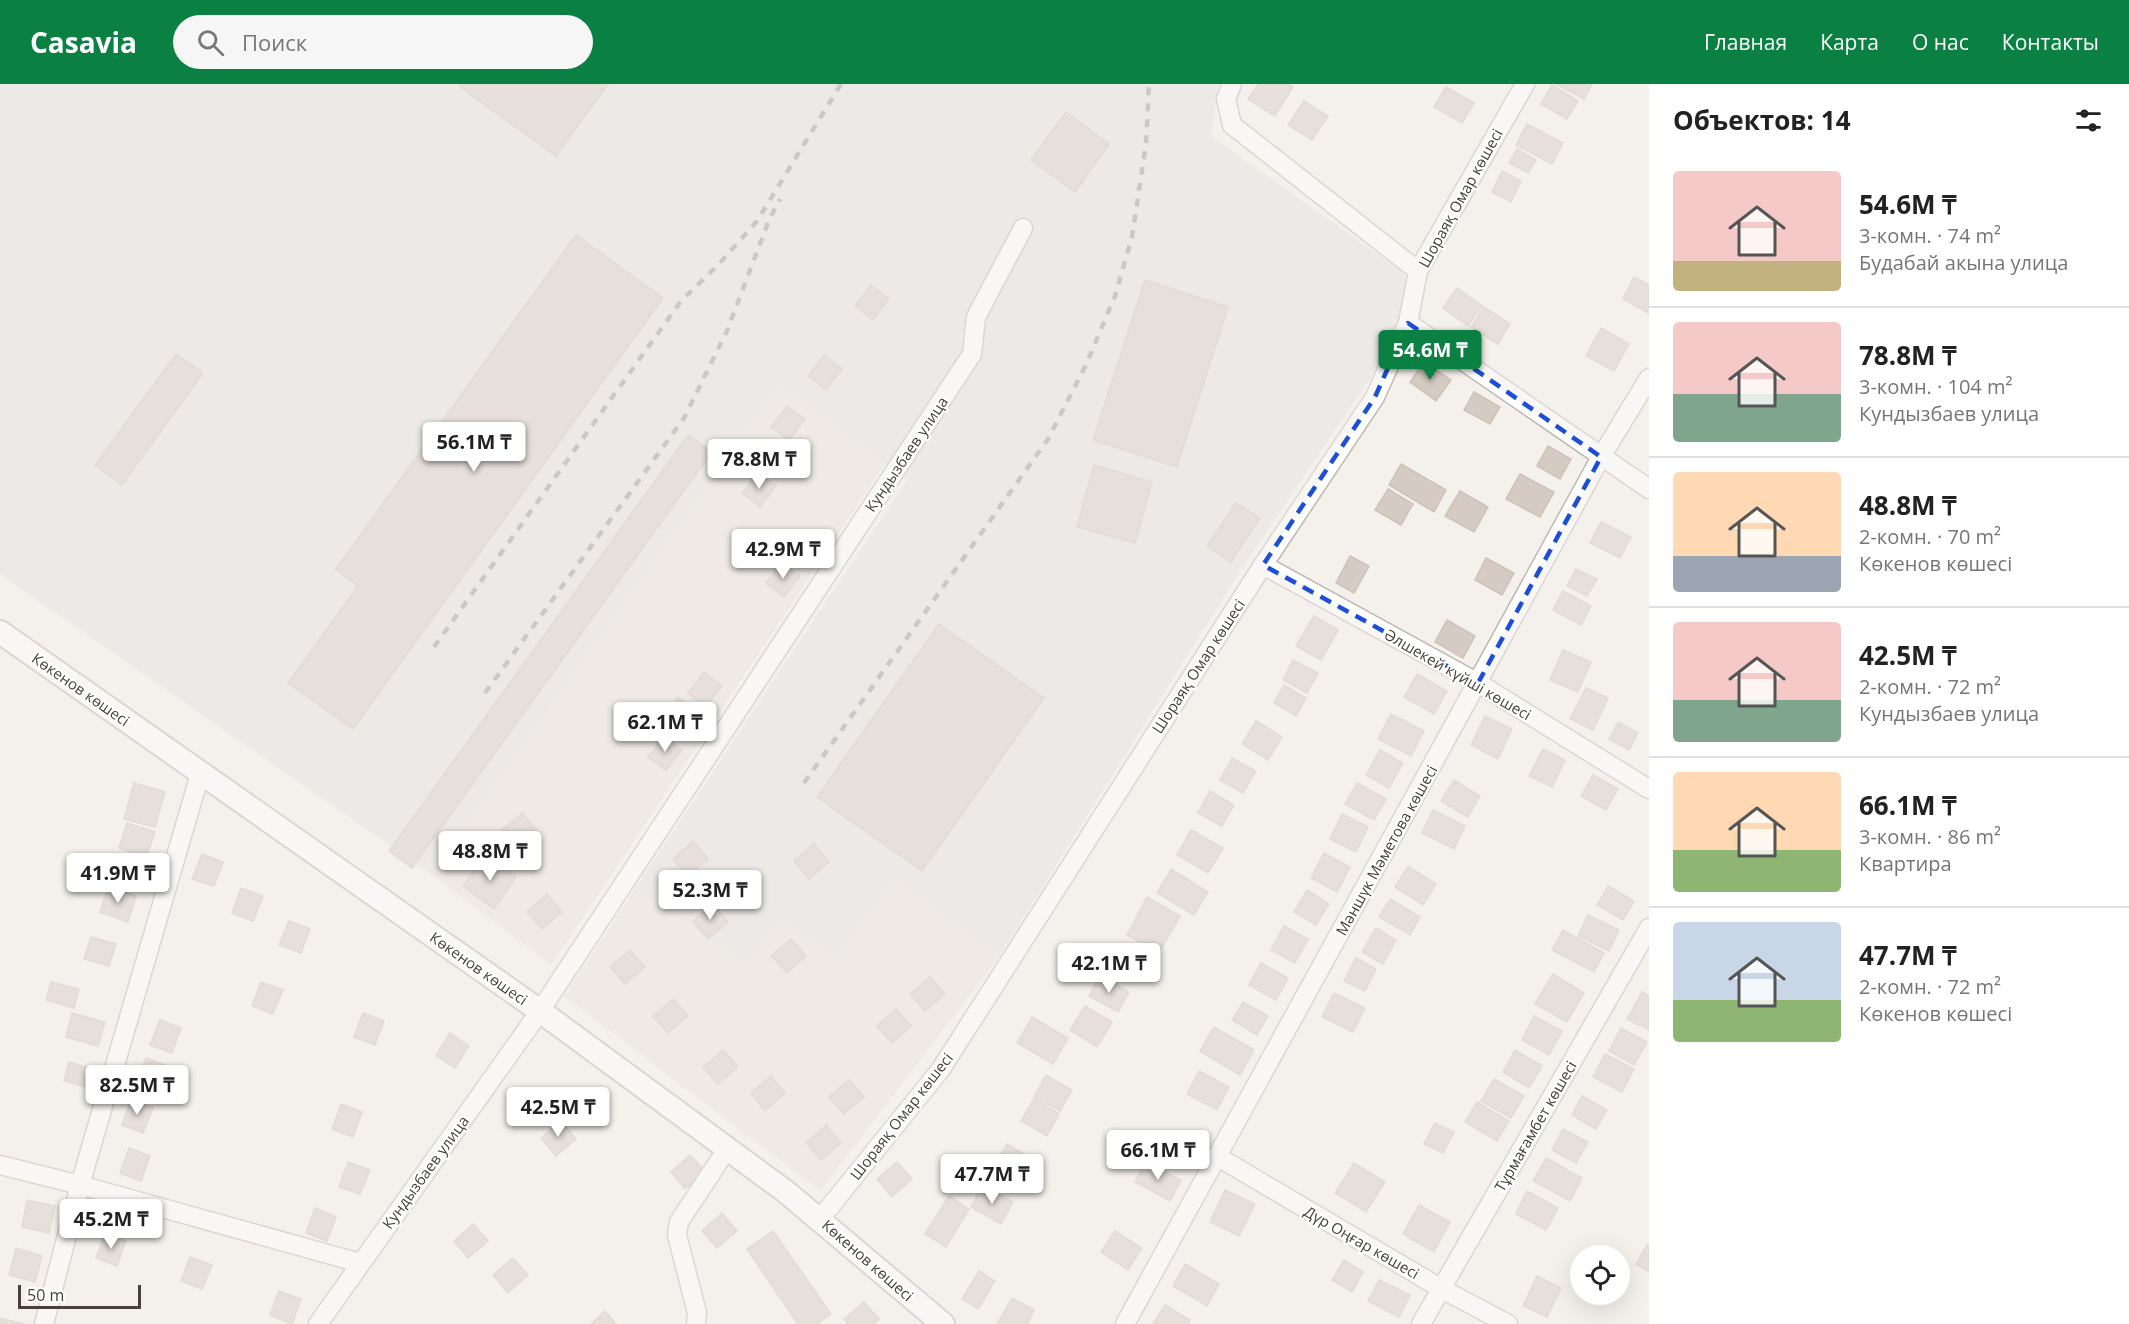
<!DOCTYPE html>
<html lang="ru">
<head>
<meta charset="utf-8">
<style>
	:root { --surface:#fff; --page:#f6f6f6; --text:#222; --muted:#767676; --line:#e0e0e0; --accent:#0b8043 }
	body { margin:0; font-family:"Open Sans",sans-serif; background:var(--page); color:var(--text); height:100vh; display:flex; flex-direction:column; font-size:22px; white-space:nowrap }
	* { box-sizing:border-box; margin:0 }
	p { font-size:20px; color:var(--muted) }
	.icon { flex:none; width:33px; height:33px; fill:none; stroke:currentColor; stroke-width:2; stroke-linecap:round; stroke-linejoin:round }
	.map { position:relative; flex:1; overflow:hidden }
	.drawer { display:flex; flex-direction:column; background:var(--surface); width:480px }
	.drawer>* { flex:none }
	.buttons { position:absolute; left:1570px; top:1161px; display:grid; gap:12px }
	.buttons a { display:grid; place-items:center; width:60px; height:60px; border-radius:50%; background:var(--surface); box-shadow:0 6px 24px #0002; font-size:30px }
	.scale { position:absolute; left:18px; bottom:15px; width:123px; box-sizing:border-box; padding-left:6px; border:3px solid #48413b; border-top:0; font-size:16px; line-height:21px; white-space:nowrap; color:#48413b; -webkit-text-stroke:4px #fff; paint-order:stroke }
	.price { position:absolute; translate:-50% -51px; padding:0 14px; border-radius:6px; background:#fff; color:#222; font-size:20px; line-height:39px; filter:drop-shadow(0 2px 3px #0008) }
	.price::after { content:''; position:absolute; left:50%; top:36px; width:18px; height:14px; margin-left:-9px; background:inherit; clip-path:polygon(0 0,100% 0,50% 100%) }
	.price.active { background:var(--accent); color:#fff }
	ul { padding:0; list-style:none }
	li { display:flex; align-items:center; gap:18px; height:150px; padding:0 24px }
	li+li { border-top:2px solid var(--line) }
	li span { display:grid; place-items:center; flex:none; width:168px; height:120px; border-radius:6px; color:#555 }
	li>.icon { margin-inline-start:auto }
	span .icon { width:72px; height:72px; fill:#fffc; stroke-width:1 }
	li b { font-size:26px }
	h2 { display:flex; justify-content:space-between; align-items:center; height:72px; padding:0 24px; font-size:26px }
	header { display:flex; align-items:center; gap:36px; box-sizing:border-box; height:84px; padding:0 30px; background:var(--accent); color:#fff }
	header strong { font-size:28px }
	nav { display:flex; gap:33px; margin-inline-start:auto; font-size:21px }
	.search { width:420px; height:54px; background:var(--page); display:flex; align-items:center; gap:15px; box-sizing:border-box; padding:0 21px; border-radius:33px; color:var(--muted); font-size:22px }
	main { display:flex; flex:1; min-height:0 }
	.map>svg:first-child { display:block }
	.residential { fill:#e8e2db }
	.industrial { fill:#e4e0dd }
	.building { fill:#d5cbc3; stroke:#cfc2b7; stroke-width:1.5 }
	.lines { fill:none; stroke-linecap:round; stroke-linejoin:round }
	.minor-casing { stroke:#bfb7b0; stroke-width:21 }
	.tertiary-casing { stroke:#bfb7b0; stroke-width:26 }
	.minor { stroke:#fff; stroke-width:18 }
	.tertiary { stroke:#fff; stroke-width:22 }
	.rail { stroke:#999; stroke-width:4.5; stroke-dasharray:8 8; stroke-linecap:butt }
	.marked { fill:none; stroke:#1d4ed8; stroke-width:4.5; stroke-dasharray:12 8; stroke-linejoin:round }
	.labels { text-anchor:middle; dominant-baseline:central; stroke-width:4.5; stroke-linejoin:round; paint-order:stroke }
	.street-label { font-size:15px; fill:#48413b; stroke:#fff }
</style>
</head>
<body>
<header>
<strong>Casavia</strong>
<div class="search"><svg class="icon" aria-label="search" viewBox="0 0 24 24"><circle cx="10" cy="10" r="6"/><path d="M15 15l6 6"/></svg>Поиск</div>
<nav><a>Главная</a><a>Карта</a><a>О нас</a><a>Контакты</a></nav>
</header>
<main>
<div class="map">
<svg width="1649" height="1240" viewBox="0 0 1649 1240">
	<rect width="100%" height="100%" fill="#f4f1ec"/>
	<g class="residential">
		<polygon points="779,302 885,380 551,881 432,791"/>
		<polygon points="895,795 998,874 820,1107 564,912 635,805 747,881 782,836 835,875"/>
	</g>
	<polygon class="industrial" points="0,0 1218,0 1211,52 1404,189 1408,239 1249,473 998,874 895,795 835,875 782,836 747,881 635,805 907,396 779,302 432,791 0,490"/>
	<g class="building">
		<polygon points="462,0 608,0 556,72 460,3"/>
		<polygon points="1258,0 1288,0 1293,3 1275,32 1248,15"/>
		<polygon points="1556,0 1592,0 1584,15"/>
		<polygon points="1552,1 1578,17 1567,35 1541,20"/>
		<polygon points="1446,3 1474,19 1462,39 1434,23"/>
		<polygon points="1304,17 1328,32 1312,56 1288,41"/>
		<polygon points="1066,28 1109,60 1075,108 1031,76"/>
		<polygon points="1527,40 1563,59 1552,80 1516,61"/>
		<polygon points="1517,65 1536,76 1528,89 1509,79"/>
		<polygon points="1502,87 1521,97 1511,118 1492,108"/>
		<polygon points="576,151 663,214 353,645 288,599 358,502 336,485"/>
		<polygon points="1634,193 1649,201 1648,229 1623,215"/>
		<polygon points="1145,196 1228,223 1177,383 1093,356"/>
		<polygon points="871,201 889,215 873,236 855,222"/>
		<polygon points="1457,204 1482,222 1468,242 1443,224"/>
		<polygon points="1484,223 1510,240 1498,260 1471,243"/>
		<polygon points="1601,244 1629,260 1614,287 1586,272"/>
		<polygon points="176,270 203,289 122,401 95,381"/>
		<polygon points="824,271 842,285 826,306 808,292"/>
		<polygon points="1424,278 1451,296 1436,317 1410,298"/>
		<polygon points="1474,308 1500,323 1490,340 1464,326"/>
		<polygon points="787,322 805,335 789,356 771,343"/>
		<polygon points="688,351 712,368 412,784 389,767"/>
		<polygon points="1548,362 1571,375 1560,395 1537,382"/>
		<polygon points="1401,380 1446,406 1434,428 1389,401"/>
		<polygon points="1094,381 1152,398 1135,459 1077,443"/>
		<polygon points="758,388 776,402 760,423 742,409"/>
		<polygon points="1520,390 1554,408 1540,433 1506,415"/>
		<polygon points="1388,405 1413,420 1401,441 1375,426"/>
		<polygon points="1460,407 1488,423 1474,448 1445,432"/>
		<polygon points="1236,419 1260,434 1231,478 1207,462"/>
		<polygon points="1601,438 1631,453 1620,474 1590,459"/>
		<polygon points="1350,472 1369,482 1354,509 1336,499"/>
		<polygon points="1486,474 1514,489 1502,511 1475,496"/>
		<polygon points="782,478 800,492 784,513 766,499"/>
		<polygon points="1576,485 1597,495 1587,512 1567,502"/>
		<polygon points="1563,507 1591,522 1581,541 1553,526"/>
		<polygon points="1314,532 1338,546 1321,576 1296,562"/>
		<polygon points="1447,536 1475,552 1463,574 1435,558"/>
		<polygon points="939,540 1044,614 922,787 817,713"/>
		<polygon points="1563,566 1591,578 1578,608 1550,596"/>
		<polygon points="1293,576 1318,589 1307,609 1283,596"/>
		<polygon points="704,588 722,602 706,623 688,609"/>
		<polygon points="1417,590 1447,607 1434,630 1404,613"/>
		<polygon points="1284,601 1306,614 1296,632 1274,619"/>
		<polygon points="1586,604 1608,614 1593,646 1570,635"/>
		<polygon points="678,613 696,627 681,648 662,635"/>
		<polygon points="1391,630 1424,647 1411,672 1378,655"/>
		<polygon points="1485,632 1512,645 1498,675 1471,661"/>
		<polygon points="1256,637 1282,653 1268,676 1242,660"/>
		<polygon points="1618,638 1638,649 1629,666 1609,655"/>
		<polygon points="664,652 682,666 666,686 648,673"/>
		<polygon points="1543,665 1565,676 1552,703 1529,692"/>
		<polygon points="1380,666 1403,679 1389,704 1366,691"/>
		<polygon points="1232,674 1256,687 1243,709 1220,696"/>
		<polygon points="1593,691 1618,705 1606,726 1581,712"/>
		<polygon points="1454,696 1480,712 1468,733 1441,717"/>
		<polygon points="134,699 165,708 155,743 124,735"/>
		<polygon points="1357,699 1386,715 1374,736 1345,720"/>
		<polygon points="1210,707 1234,721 1222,742 1198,729"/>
		<polygon points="1433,726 1465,742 1454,765 1422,749"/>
		<polygon points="522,729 537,746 517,763 502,746"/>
		<polygon points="1342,730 1368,743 1356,768 1330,755"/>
		<polygon points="127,739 155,748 146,773 119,764"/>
		<polygon points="1191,746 1223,764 1208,789 1177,771"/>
		<polygon points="693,757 708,775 688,792 673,775"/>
		<polygon points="814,760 829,778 809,795 794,777"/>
		<polygon points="1324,769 1350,783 1337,808 1311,794"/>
		<polygon points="202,770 223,778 214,802 192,795"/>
		<polygon points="485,771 516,793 494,825 463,802"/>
		<polygon points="1408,782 1436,800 1423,821 1395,803"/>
		<polygon points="1171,785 1208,808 1194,831 1157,809"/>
		<polygon points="1608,802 1634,817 1623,836 1597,821"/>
		<polygon points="108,803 136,812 128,838 100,828"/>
		<polygon points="241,804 263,812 253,837 232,829"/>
		<polygon points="1307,806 1329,820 1316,841 1294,828"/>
		<polygon points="547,810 562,828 542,845 527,828"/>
		<polygon points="1147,813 1180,832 1159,869 1127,851"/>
		<polygon points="1390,815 1420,833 1410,851 1379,833"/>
		<polygon points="713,820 728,838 708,855 693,837"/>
		<polygon points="1588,831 1619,846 1609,867 1578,852"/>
		<polygon points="289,837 310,845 301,869 279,861"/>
		<polygon points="1284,842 1308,855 1295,879 1271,866"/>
		<polygon points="1376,844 1396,856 1383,880 1362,868"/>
		<polygon points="1563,846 1604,869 1594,888 1552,866"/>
		<polygon points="91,853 116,860 109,882 84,875"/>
		<polygon points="791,855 806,872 787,889 771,872"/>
		<polygon points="1125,859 1150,874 1137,896 1112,882"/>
		<polygon points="630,866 645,883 625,900 610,883"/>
		<polygon points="1356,874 1376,885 1365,907 1344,897"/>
		<polygon points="1261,879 1288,894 1276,916 1249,901"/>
		<polygon points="1553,890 1584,909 1567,938 1535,920"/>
		<polygon points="1100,891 1129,908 1118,928 1089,912"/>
		<polygon points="930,893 945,910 925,927 910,910"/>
		<polygon points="51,898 79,905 74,924 46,916"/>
		<polygon points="261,898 283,906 273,930 252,922"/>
		<polygon points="1642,908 1649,912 1649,946 1627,935"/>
		<polygon points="1334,909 1365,924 1353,948 1322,933"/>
		<polygon points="673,915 688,932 668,949 653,932"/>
		<polygon points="1243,918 1268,932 1257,951 1232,936"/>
		<polygon points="1085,922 1112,938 1097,963 1070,946"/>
		<polygon points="896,925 911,942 892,959 877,942"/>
		<polygon points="72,929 105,938 98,962 66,953"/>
		<polygon points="363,929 384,937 375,961 354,953"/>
		<polygon points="1534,932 1562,947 1549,971 1522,956"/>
		<polygon points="1032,933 1068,954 1053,980 1017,959"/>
		<polygon points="160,936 181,944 172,969 150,961"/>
		<polygon points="1214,943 1254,966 1240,991 1200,967"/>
		<polygon points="1621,944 1647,958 1634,981 1609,967"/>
		<polygon points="450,949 469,962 455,984 436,971"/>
		<polygon points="723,966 738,983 718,1000 703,983"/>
		<polygon points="1515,966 1542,982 1529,1004 1503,988"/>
		<polygon points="1605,970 1634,985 1622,1008 1593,993"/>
		<polygon points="146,974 167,982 158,1006 137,998"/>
		<polygon points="69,978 92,985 86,1003 64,997"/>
		<polygon points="1199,987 1229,1003 1217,1026 1187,1010"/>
		<polygon points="1046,991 1072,1006 1060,1027 1034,1013"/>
		<polygon points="771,992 785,1009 765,1027 751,1009"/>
		<polygon points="1494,995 1524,1012 1511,1034 1481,1017"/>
		<polygon points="849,996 864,1013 844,1030 829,1013"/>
		<polygon points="1582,1012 1607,1026 1596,1045 1572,1031"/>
		<polygon points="1034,1015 1059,1030 1047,1052 1021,1037"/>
		<polygon points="131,1016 153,1024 143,1049 122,1041"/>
		<polygon points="1477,1018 1509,1037 1497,1057 1465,1038"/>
		<polygon points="341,1020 362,1028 353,1053 332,1045"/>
		<polygon points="561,1037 576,1055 556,1072 541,1054"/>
		<polygon points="1435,1039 1454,1048 1443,1069 1424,1060"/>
		<polygon points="826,1041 841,1059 821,1076 806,1059"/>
		<polygon points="1563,1045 1588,1058 1576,1079 1552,1066"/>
		<polygon points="1007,1060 1034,1076 1020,1099 994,1084"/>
		<polygon points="129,1064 150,1072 141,1097 120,1089"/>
		<polygon points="690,1071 706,1088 685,1105 671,1088"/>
		<polygon points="1546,1074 1582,1094 1570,1117 1533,1097"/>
		<polygon points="348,1078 370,1086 360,1110 339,1103"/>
		<polygon points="897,1078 912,1095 892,1113 877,1095"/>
		<polygon points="1146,1078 1181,1096 1170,1117 1135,1098"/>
		<polygon points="1354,1079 1385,1098 1366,1128 1335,1109"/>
		<polygon points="983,1101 1013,1118 1001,1140 971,1123"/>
		<polygon points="1225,1106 1255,1120 1239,1152 1210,1138"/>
		<polygon points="1527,1107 1558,1124 1546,1146 1516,1130"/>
		<polygon points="949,1112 969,1125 946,1163 925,1150"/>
		<polygon points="27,1116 55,1122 49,1149 22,1143"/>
		<polygon points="1419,1121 1450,1138 1434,1168 1403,1150"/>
		<polygon points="315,1124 336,1133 327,1157 306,1149"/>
		<polygon points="722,1129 737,1147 717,1164 702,1147"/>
		<polygon points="473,1140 488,1157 468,1174 454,1157"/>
		<polygon points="773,1147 831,1230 817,1240 798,1240 747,1165"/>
		<polygon points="1115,1147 1142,1164 1128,1186 1101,1168"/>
		<polygon points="105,1149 126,1157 117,1182 96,1174"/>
		<polygon points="1647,1161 1649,1162 1649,1188 1636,1180"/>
		<polygon points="16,1164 42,1172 35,1198 9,1191"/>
		<polygon points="190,1173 212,1181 202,1205 181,1197"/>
		<polygon points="513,1174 528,1191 508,1209 493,1191"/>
		<polygon points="1344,1176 1363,1188 1352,1208 1332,1196"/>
		<polygon points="1185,1180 1219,1200 1207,1222 1173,1202"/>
		<polygon points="979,1187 995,1197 978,1225 962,1215"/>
		<polygon points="1537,1192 1561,1204 1547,1233 1523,1222"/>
		<polygon points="1379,1196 1410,1211 1399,1233 1368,1217"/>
		<polygon points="279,1207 301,1215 292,1240 270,1231"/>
		<polygon points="1012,1214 1034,1226 1027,1240 997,1240"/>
		<polygon points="864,1218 879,1235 874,1240 848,1240 844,1235"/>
		<polygon points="1165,1221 1190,1236 1188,1240 1153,1240"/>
		<polygon points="605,1227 616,1240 591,1240"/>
		<polygon points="0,1234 25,1240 0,1240"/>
	</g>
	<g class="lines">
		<g class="minor-casing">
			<g id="minor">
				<polyline points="1232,0 1226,15 1232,41 1418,187"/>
				<polyline points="1408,239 1649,405"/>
				<polyline points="1263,481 1478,599 1649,705"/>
				<polyline points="1218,1073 1442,1205 1508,1240"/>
				<polyline points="0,1081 80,1101 360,1179"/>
				<polyline points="820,1135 941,985 1263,481 1375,313 1408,239 1418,187 1525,0"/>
				<polyline points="44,1240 80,1101 200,690"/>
				<polyline points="318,1240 540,927 972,270 976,233 1023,144"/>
				<polyline points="696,1240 697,1229 677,1151 679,1138 727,1065"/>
				<polyline points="1125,1240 1601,373 1649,294"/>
				<polyline points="1421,1240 1649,844"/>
			</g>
		</g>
		<g class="tertiary-casing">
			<polyline id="tertiary" points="0,548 540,927 785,1107 943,1240"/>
		</g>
		<use href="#minor" class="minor"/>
		<use href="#tertiary" class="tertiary"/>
		<g class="rail">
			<polyline points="434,563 681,217 719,180 757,137 841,0"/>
			<polyline points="485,609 684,334 727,247 769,136 780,115"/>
			<polyline points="804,699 1048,355 1086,281 1115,212 1132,153 1146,60 1149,0"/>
		</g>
	</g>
	<path d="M0 0H1649V1240H0ZM 1408,239 L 1601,373 L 1478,599 L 1263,481 L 1375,313 Z" fill="#f4f1ec" fill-opacity=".55" fill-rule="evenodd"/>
	<path class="marked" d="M 1408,239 L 1601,373 L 1478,599 L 1263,481 L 1375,313 Z"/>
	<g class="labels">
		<g class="street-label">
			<text transform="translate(1460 114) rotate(-61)">Шораяқ Омар көшесі</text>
			<text transform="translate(906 370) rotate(-56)">Кундызбаев улица</text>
			<text transform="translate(1198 582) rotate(-57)">Шораяқ Омар көшесі</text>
			<text transform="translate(1458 590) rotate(30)">Әлшекей күйші көшесі</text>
			<text transform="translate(81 605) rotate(35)">Көкенов көшесі</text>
			<text transform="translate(1386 766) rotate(-61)">Мәншүк Мәметова көшесі</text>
			<text transform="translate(479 884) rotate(35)">Көкенов көшесі</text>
			<text transform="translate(901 1032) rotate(-52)">Шораяқ Омар көшесі</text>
			<text transform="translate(1535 1042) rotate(-60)">Тұрмағамбет көшесі</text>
			<text transform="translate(425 1088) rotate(-54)">Кундызбаев улица</text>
			<text transform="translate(1362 1158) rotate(30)">Дүр Оңғар көшесі</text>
			<text transform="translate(868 1176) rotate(41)">Көкенов көшесі</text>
		</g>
	</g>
</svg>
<div class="buttons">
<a><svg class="icon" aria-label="locate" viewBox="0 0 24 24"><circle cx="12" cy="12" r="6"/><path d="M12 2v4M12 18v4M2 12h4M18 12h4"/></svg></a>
</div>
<div class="scale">50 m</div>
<b class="price active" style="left:1430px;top:297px">54.6M ₸</b>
<b class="price" style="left:474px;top:389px">56.1M ₸</b>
<b class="price" style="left:759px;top:406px">78.8M ₸</b>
<b class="price" style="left:783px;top:496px">42.9M ₸</b>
<b class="price" style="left:665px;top:669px">62.1M ₸</b>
<b class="price" style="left:490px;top:798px">48.8M ₸</b>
<b class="price" style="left:118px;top:820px">41.9M ₸</b>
<b class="price" style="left:710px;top:837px">52.3M ₸</b>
<b class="price" style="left:1109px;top:910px">42.1M ₸</b>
<b class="price" style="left:137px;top:1032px">82.5M ₸</b>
<b class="price" style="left:558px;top:1054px">42.5M ₸</b>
<b class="price" style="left:1158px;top:1097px">66.1M ₸</b>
<b class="price" style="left:992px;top:1121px">47.7M ₸</b>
<b class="price" style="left:111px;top:1166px">45.2M ₸</b>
</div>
<section class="drawer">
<h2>Объектов: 14<svg class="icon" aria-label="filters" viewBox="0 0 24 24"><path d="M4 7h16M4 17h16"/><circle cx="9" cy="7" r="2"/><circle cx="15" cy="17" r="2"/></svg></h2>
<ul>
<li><span style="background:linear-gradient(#f6c9c9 75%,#c2b280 0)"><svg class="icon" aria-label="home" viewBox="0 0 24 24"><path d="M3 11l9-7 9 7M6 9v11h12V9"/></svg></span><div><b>54.6M ₸</b><p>3-комн. · 74 m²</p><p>Будабай акына улица</p></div></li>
<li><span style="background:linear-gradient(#f6c9c9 60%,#7fa58c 0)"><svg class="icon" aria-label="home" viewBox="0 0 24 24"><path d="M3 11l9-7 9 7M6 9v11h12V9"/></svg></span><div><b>78.8M ₸</b><p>3-комн. · 104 m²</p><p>Кундызбаев улица</p></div></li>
<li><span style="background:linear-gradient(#ffd9b3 70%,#9aa5b1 0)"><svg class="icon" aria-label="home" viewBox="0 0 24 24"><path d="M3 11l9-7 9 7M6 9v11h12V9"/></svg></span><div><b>48.8M ₸</b><p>2-комн. · 70 m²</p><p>Көкенов көшесі</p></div></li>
<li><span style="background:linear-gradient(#f6c9c9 65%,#7fa58c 0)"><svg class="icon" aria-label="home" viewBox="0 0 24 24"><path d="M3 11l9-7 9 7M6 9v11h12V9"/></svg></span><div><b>42.5M ₸</b><p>2-комн. · 72 m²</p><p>Кундызбаев улица</p></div></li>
<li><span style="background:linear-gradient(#ffd9b3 65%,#8fb573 0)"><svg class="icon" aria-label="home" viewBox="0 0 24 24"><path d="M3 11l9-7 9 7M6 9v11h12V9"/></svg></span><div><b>66.1M ₸</b><p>3-комн. · 86 m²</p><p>Квартира</p></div></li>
<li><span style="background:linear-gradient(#c9d6e8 65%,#8fb573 0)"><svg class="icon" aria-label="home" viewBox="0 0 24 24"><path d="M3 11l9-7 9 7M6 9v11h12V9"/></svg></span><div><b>47.7M ₸</b><p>2-комн. · 72 m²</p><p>Көкенов көшесі</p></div></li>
</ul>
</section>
</main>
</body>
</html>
